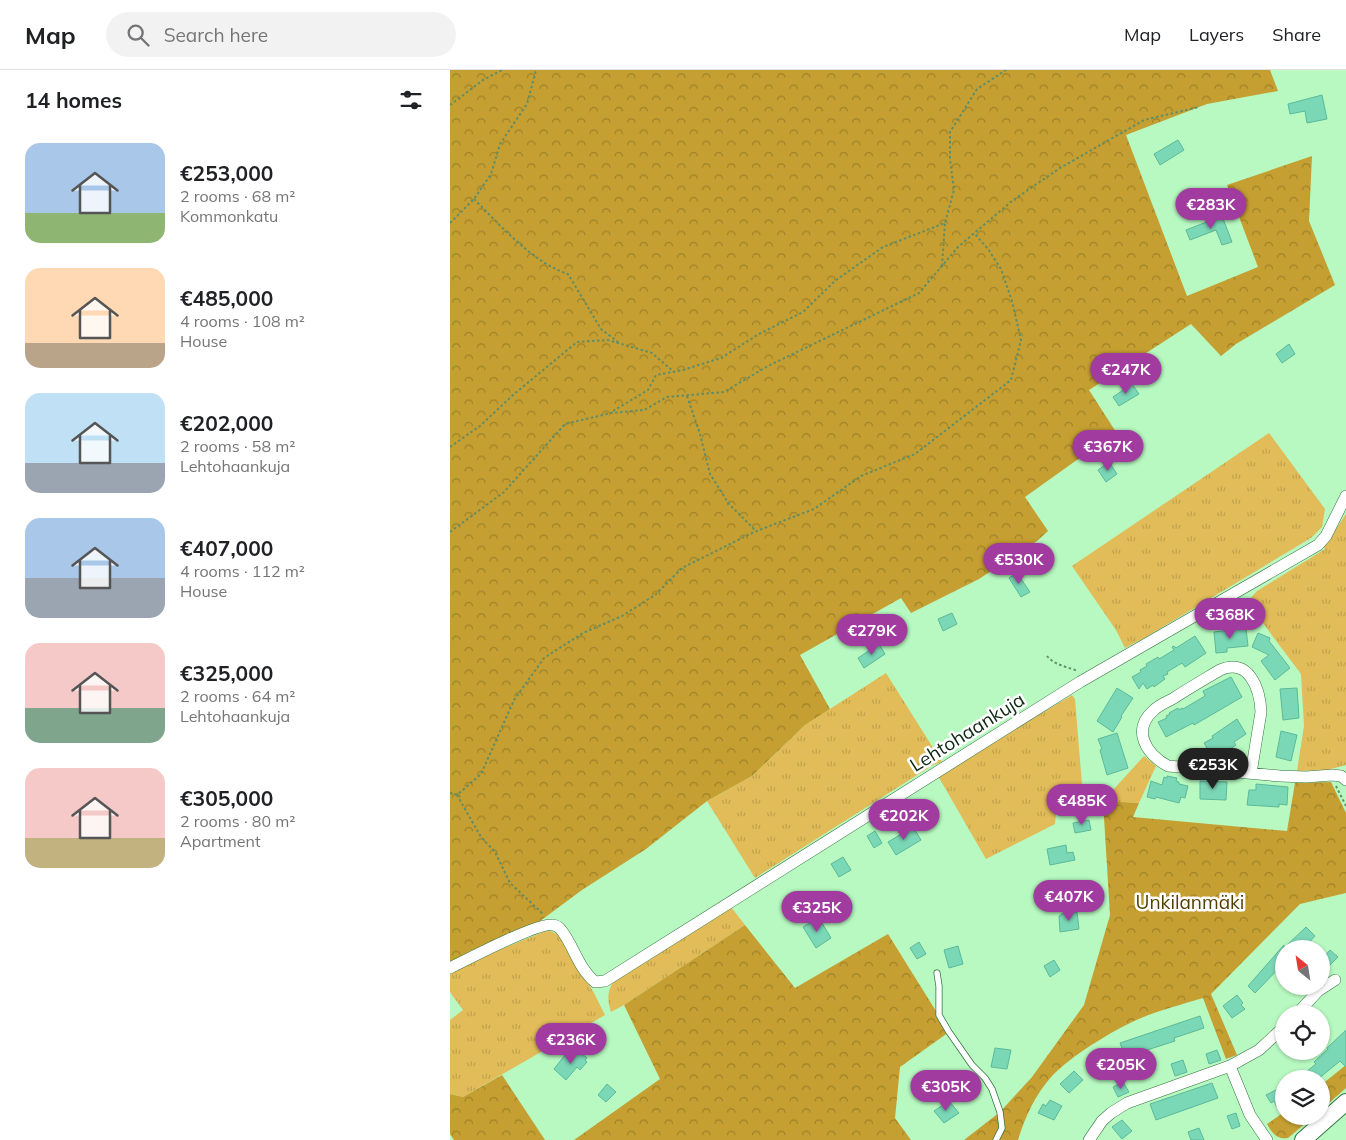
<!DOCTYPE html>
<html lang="en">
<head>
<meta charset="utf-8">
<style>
	:root { --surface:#fff; --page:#f2f2f2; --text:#202124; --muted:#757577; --line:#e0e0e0; --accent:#a13b9f }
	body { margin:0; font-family:Mulish,sans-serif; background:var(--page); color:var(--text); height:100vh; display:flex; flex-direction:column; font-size:19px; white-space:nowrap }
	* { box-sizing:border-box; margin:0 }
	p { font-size:16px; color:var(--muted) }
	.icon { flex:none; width:28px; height:28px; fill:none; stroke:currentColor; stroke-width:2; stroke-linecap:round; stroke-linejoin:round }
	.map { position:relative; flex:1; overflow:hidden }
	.side { display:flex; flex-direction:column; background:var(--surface); width:450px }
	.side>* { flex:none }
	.needle { width:32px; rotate:330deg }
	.buttons { position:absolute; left:825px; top:870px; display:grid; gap:10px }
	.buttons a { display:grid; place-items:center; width:55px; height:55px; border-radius:50%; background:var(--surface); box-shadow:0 1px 4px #0004; font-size:25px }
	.price { position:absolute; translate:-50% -42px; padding:0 11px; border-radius:18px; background:var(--accent); color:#fff; font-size:16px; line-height:32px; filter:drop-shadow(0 1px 2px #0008) }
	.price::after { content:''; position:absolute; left:50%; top:30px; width:15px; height:11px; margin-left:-8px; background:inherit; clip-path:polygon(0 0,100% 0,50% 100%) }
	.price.selected { background:#222; color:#fff }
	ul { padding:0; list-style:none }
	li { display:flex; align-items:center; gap:15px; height:125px; padding:0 25px }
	li span { display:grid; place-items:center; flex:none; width:140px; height:100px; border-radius:15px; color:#555 }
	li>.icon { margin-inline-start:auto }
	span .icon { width:60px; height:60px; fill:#fffc; stroke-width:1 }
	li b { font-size:21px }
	h2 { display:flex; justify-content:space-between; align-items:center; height:60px; padding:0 25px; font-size:21px }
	header { display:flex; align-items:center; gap:30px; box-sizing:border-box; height:70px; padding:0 25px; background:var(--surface); border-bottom:1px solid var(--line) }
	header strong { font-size:24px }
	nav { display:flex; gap:28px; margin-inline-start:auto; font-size:18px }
	.search { width:350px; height:45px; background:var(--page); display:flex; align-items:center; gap:12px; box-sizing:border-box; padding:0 18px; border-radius:28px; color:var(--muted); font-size:19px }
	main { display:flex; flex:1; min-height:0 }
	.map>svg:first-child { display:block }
	.grass { fill:url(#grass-tufts) }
	.forest { fill:url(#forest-crowns) }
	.building { fill:#7bd8b6; stroke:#5cb999 }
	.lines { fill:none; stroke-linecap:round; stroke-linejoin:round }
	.lane-casing { stroke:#347341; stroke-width:7 }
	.street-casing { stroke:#347341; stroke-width:12 }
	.secondary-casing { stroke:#347341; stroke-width:18 }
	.path { stroke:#608e67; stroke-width:2; stroke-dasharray:2.5 2.5; stroke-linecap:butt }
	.lane { stroke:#fff; stroke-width:5.5 }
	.street { stroke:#fff; stroke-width:11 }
	.secondary { stroke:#fff; stroke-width:16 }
	.labels { text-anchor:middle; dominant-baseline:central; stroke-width:5; stroke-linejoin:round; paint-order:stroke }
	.street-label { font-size:19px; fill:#0c2712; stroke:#fff }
	.park-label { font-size:19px; fill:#523f00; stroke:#fff }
</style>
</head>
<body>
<header>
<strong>Map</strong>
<div class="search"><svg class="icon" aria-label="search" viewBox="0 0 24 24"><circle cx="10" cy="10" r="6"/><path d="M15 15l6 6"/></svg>Search here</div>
<nav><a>Map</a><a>Layers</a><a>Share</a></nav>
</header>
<main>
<section class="side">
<h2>14 homes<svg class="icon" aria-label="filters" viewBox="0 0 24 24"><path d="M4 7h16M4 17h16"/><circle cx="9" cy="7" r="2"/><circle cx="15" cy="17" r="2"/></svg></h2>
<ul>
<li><span style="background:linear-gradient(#a9c7e8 70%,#8fb573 0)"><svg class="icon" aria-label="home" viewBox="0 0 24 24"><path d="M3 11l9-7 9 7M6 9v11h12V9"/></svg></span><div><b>€253,000</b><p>2 rooms · 68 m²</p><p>Kommonkatu</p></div></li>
<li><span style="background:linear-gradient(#ffd9b3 75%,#b9a48a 0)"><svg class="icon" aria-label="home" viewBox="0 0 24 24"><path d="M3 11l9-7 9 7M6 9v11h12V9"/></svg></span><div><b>€485,000</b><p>4 rooms · 108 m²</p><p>House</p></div></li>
<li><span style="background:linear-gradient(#bfe0f5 70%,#9aa5b1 0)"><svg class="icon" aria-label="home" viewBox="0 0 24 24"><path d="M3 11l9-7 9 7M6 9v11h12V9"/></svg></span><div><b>€202,000</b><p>2 rooms · 58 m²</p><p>Lehtohaankuja</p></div></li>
<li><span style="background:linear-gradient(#a9c7e8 60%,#9aa5b1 0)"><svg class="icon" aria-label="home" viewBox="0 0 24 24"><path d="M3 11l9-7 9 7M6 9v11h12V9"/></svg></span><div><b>€407,000</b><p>4 rooms · 112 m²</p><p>House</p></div></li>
<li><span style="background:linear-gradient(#f6c9c9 65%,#7fa58c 0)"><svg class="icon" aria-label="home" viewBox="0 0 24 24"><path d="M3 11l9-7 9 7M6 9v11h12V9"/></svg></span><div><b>€325,000</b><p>2 rooms · 64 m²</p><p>Lehtohaankuja</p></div></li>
<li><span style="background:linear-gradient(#f6c9c9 70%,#c2b280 0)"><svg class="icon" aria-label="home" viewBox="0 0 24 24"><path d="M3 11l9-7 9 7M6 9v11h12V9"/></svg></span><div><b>€305,000</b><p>2 rooms · 80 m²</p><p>Apartment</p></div></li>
</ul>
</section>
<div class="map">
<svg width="896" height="1070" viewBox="0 0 896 1070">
	<defs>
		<pattern id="grass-tufts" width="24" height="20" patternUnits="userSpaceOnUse" patternTransform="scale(1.25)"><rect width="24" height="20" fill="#e2bc59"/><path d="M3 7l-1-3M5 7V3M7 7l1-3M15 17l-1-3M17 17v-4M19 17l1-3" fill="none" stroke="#c1a24c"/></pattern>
		<pattern id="forest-crowns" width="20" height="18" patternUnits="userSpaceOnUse" patternTransform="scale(1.25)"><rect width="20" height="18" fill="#c59f31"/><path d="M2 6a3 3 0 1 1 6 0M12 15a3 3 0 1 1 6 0" fill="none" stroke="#9e8228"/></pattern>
	</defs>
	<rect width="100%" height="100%" fill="#b7f9c0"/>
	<g class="grass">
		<polygon points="819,363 875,439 872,457 861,468 696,567 675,578 666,560 622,496"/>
		<polygon points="896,444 896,695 877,700 847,701 854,656 851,604 797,532 807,521 875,479 873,476 880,468"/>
		<polygon points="436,603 492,692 483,695 305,808 257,731 302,706 355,655"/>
		<polygon points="622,625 625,629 633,727 607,733 605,754 536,789 488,706"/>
		<polygon points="694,686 706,696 689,733 653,731"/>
		<path d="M 281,837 L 295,855 L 174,935 L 161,942 C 157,929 157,922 164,910 Z"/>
		<polygon points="98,860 109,865 144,923 155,945 13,1027 0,1024 0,950 13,940 0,922 0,902 27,889"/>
	</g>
	<g class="forest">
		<polygon points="0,0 820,0 828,21 757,34 676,65 737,226 808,197 777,115 862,86 859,151 885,215 786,274 771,286 741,254 639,320 666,362 575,427 598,461 587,471 529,509 461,543 451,528 350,585 380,639 355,655 302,706 257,731 196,779 132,820 86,854 20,881 0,893"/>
		<path d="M 881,712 L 896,743 L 896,823 L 850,834 L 761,924 L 787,985 L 776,989 L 753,928 C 730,935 706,941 684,951 C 659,963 621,986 602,1006 C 585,1025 575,1047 568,1070 L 514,1070 L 550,1042 L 582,1007 L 634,935 L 660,845 L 653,731 L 689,733 L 683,747 L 837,761 L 845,713 Z"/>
		<polygon points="295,855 345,918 438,864 499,962 450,997 445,1048 461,1070 124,1070 210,1009 174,935"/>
		<polygon points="896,995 896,1018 871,1040 871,1015"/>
		<polygon points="52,1005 95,1070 4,1070 0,1064 0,1024 13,1027"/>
		<path d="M 834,1042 L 834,1046 L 864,1046 L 838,1068 C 827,1070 822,1063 817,1054 Z"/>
	</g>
	<g class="building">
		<polygon points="872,25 877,49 857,53 855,41 840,44 838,34"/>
		<polygon points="728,70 734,80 710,95 704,84"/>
		<polygon points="772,146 782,172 772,175 766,160 740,170 736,160"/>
		<polygon points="839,274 845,284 832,293 826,284"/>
		<polygon points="682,314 689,324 669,336 663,327"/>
		<polygon points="659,392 667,404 656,412 648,400"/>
		<polygon points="567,503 580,522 571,527 559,508"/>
		<polygon points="502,543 507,554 493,561 488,549"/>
		<polygon points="796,558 798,576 777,578 777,582 766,583 764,562"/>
		<polygon points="808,563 820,568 819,571 840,598 825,610 811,591 819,585 802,577"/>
		<polygon points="745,566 756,583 735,597 732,593 717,602 718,604 713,606 715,609 704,617 703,615 697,619 693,613 689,619 682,607 691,602 690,600 697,596 696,594 708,587 709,589 724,580 722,577 724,576 726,578"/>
		<polygon points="429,574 435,584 414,598 408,588"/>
		<polygon points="781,607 792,627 744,655 743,653 716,667 708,652 717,648 716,646 720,644 719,643 728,638 729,640 732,638 733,639 755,626 753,621"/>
		<polygon points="667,618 683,628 671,646 672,647 663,662 647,651"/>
		<polygon points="847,618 849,648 833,650 830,619"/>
		<polygon points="787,649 796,664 784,672 786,675 768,687 764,681 760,683 754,673 763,668 762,666 765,664"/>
		<polygon points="831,661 847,665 841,691 826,687"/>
		<polygon points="667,663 678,698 657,705 650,680 652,679 648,669"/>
		<polygon points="717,706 727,708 726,711 729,712 729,714 738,716 735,728 731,727 729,733 706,727 705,729 697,727 701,711 712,715 714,707 717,708"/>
		<polygon points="750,711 777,712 776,730 750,729"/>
		<polygon points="806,714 838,717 837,735 829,734 829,737 797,735 799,720 806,720"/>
		<polygon points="639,750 641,760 625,763 623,753"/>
		<polygon points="463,757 471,770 446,785 438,772"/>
		<polygon points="425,761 432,773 424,778 417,766"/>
		<polygon points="616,775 617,783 623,782 625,790 600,795 597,779"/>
		<polygon points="393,787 401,800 389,807 381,794"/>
		<polygon points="627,842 629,859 610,862 609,846 611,846 611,844"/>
		<polygon points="369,848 381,868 366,878 353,857"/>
		<polygon points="856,857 865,866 853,879 834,879 834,893 805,923 798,916 834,875 834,878"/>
		<polygon points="469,872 476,884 467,889 460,878"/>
		<polygon points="508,876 513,894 499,898 494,880"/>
		<polygon points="880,880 888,887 878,897 871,890"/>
		<polygon points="604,890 610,900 600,907 594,896"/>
		<polygon points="787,925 793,933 791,935 795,939 782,948 773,936"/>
		<polygon points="750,946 754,958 724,968 725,971 694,981 695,983 687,985 686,982 675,986 670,973"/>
		<polygon points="896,960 896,997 890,991 868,1009 847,1009 866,994 864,992 878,979 877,978"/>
		<polygon points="545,978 561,980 557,999 541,997"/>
		<polygon points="767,980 771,990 759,994 756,984"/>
		<polygon points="128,981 137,988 135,990 137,992 130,1000 127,997 116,1010 104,999 115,985 120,989"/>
		<polygon points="657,983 664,994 647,1004 640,992"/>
		<polygon points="733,990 737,1002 725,1006 721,994"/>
		<polygon points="624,1001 633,1010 619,1023 610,1014"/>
		<polygon points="673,1012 679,1022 668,1027 663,1017"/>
		<polygon points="762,1013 768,1028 706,1050 700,1034"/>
		<polygon points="157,1014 166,1022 156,1032 148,1025"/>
		<polygon points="834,1016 834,1033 827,1037 824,1031 821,1033 816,1025"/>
		<polygon points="600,1030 612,1036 604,1050 588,1043 593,1034 596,1036"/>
		<polygon points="499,1031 509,1043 494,1053 484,1041"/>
		<polygon points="786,1043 790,1056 782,1059 777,1046"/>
		<polygon points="672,1050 682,1061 672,1069 662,1057"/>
		<polygon points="749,1058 754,1070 741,1070 738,1062"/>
	</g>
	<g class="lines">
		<g class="lane-casing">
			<polyline id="lane" points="487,903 489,916 489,945 499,962 522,995 535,1008 542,1019 550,1042 552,1058 546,1070"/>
		</g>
		<g class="street-casing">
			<g id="street">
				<path d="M 801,703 L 811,642 C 810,619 799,587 770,600 C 755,609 739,618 724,628 C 717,632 709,635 704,640 C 681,660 696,684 718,696 L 830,706 L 856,707 L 882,705 L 891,706 L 896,710"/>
				<path d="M 0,898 C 16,890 89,852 102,855 C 106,855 110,858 112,861 C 124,877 129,899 145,912 L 155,911 L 630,612 L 868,475 L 876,466 L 896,426"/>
				<polyline points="847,944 868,921 885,910"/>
				<polyline points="780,996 809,980 834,957"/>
				<polyline points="639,1070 652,1051 661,1043 677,1033 780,996 800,1045 817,1070"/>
			</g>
		</g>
		<g class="secondary-casing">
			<polyline id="secondary" points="853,1070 896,1032"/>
		</g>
		<g class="path">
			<polyline points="0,35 33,10 52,0"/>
			<path d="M 24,129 C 50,155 83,193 118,204 L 151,259 L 168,272"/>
			<polyline points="0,153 24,129 41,104 50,74 77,34 86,0"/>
			<polyline points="492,196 495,153"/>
			<polyline points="237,326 250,364 260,404 279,434 306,461"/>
			<polyline points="163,341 198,320 206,305 233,300 271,288 309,264 353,242 386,210 433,177 495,153 504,120 500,89 500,62 527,19 556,0"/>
			<polyline points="0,377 30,356 63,325 127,272 158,270 202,283 224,302"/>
			<polyline points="0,462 54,422 115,354 161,343 194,340 217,327 274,322 318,296 469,223 508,177 562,131 610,98 694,50 749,37"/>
			<path d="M 597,586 C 604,595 618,597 628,601"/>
			<polyline points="886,716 896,736"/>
			<polyline points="0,723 7,725 31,704 64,630 94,588 133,563 172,546 205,525 232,498 304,462 364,439 411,406 465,384 561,310 571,270 562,231 551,199 538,179 524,163"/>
			<polyline points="7,725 31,767 45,782 60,813 94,845"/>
		</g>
		<use href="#lane" class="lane"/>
		<use href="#street" class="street"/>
		<use href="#secondary" class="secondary"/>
	</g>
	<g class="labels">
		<g class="street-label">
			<text transform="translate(517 662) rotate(-32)">Lehtohaankuja</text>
		</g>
		<g class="park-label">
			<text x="740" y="832">Unkilanmäki</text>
		</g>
	</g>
</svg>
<div class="buttons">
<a><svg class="needle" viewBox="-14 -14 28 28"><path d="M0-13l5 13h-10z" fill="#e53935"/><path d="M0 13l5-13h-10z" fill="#757577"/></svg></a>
<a><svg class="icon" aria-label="locate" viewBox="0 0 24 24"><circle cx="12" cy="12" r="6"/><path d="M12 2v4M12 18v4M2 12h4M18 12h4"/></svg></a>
<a><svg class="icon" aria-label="layers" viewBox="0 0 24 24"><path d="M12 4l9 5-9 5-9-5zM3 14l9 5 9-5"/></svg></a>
</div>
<b class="price" style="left:761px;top:160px">€283K</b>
<b class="price" style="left:676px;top:325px">€247K</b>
<b class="price" style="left:658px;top:402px">€367K</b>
<b class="price" style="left:569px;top:515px">€530K</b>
<b class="price" style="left:780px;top:570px">€368K</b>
<b class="price" style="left:422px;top:586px">€279K</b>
<b class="price selected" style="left:763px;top:720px">€253K</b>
<b class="price" style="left:632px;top:756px">€485K</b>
<b class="price" style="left:454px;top:771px">€202K</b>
<b class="price" style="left:619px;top:852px">€407K</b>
<b class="price" style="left:367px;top:863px">€325K</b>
<b class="price" style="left:121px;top:995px">€236K</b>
<b class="price" style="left:671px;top:1020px">€205K</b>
<b class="price" style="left:496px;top:1042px">€305K</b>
</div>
</main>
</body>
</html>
